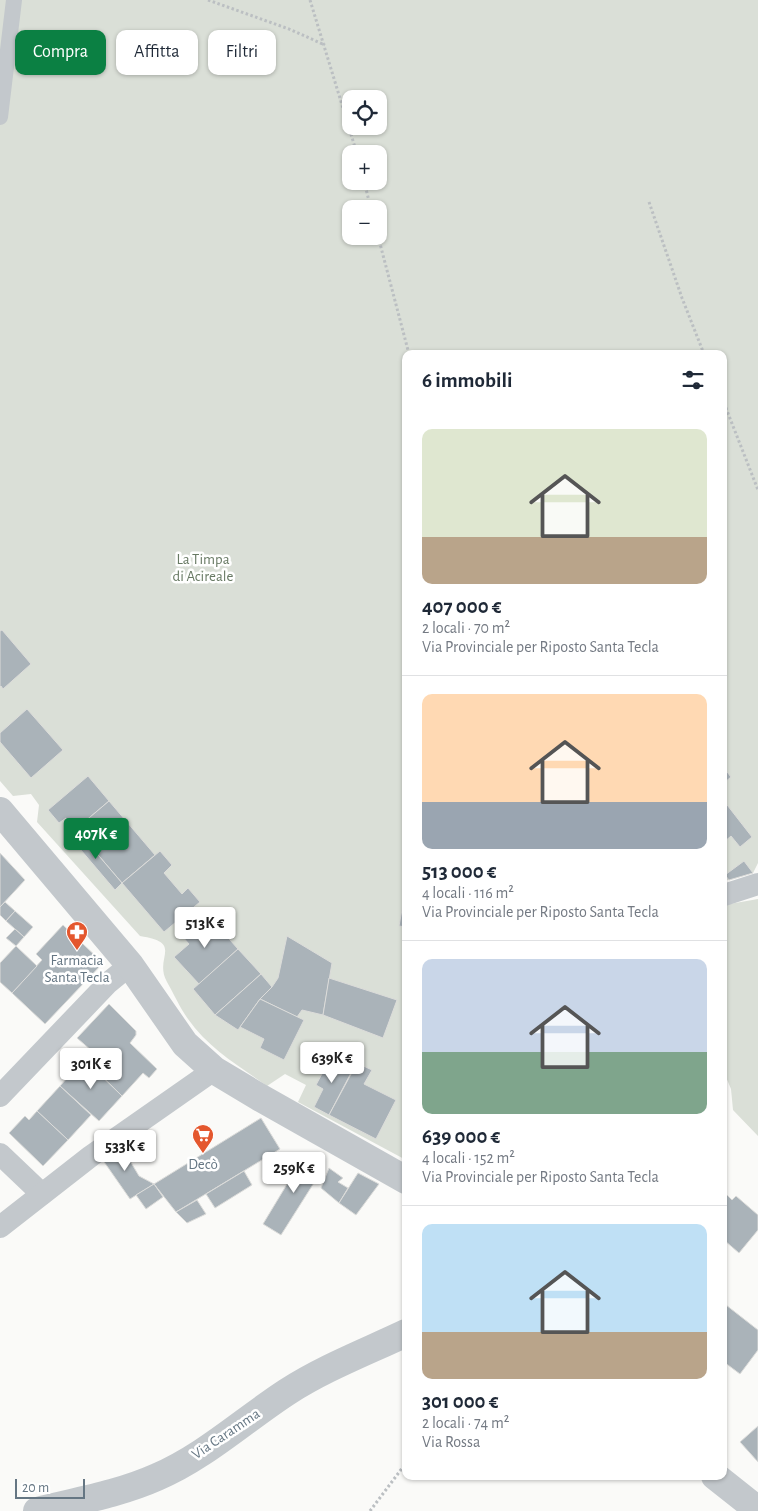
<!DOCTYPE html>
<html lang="it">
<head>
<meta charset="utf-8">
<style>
	:root { --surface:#fff; --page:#f2f2f3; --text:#1f2937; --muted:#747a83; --line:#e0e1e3; --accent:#0b8043 }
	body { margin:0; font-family:"Alegreya Sans",sans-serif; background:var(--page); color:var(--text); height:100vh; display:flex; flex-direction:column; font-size:19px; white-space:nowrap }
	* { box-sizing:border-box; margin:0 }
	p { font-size:16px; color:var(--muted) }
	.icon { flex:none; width:28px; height:28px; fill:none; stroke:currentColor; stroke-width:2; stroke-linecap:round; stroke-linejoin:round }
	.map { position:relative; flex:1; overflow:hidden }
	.side { position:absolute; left:402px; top:350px; width:325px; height:1130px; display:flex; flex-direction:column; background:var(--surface); border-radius:10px; box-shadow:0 1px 4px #0004 }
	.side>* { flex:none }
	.top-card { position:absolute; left:15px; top:30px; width:312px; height:45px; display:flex; gap:10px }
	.tools { position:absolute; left:342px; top:90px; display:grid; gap:10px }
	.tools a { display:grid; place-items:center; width:45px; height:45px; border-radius:10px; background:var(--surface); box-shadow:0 1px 4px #0004; font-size:25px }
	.scale { position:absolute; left:15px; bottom:12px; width:70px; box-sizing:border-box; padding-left:5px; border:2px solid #657683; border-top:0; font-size:14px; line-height:18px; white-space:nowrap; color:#657683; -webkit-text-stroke:4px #fff; paint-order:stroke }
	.price { position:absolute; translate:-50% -42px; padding:0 11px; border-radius:5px; background:#fff; color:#222; font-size:16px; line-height:32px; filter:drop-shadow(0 1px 2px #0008) }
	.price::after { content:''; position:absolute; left:50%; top:30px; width:15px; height:11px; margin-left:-8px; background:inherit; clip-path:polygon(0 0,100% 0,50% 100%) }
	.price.current { background:var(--accent); color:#fff }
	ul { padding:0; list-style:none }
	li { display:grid; align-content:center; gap:10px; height:265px; padding:0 20px }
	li+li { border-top:1px solid var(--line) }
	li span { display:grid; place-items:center; height:155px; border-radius:10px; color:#555 }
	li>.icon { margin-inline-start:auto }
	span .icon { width:90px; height:90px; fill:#fffc; stroke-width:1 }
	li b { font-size:21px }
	h2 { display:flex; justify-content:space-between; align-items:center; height:60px; padding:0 20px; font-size:21px }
	.tag { padding:0 18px; border-radius:10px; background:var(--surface); box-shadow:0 1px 4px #0004; font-size:18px; line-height:45px }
	.tag.current { background:var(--accent); color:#fff }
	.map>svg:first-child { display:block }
	.green { fill:#dadfd7; fill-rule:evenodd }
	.building { fill:#aab3b9; stroke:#dcdcda }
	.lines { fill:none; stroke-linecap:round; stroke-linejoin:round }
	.path { stroke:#bbbfc2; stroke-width:3; stroke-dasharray:2.5 2.5; stroke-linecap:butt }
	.pedestrian { stroke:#c3c8cc; stroke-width:16 }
	.minor { stroke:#c3c8cc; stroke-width:22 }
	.tertiary { stroke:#c3c8cc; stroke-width:28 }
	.labels { text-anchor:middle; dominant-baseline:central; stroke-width:5; stroke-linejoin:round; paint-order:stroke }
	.park-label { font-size:15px; fill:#687a64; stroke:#fff }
	.poi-label { font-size:15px; fill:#657683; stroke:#fff }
	.street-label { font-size:15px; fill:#657683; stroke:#fff }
</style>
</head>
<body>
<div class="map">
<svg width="758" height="1511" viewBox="0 0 758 1511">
	<rect width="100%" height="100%" fill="#fafaf8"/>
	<g class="green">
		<path d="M 0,0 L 758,0 L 758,863 L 753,873 L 724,881 L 724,354 L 406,354 L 406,1160 L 298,1102 L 306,1085 L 285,1074 L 267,1086 C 239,1066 208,1048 188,1019 C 180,1008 174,994 167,982 C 153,957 185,943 140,936 L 37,822 L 39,805 L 31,794 L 13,796 L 0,781 ZM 351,99 L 379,99 L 379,126 L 351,126 ZM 351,154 L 379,154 L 379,181 L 351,181 ZM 351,209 L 379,209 L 379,236 L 351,236 Z"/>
		<polygon points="758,899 758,1136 733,1110 731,1089 726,1077 724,1075 724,905"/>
	</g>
	<g class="building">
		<polygon points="2,630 31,664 3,689 1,686 0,687 0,631"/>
		<polygon points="27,709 63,750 31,778 0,742 0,733"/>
		<polygon points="724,768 731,777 724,783"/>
		<polygon points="88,776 109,801 76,829 66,818 59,823 48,810"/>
		<polygon points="109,801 155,855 122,883 76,829"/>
		<polygon points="724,801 752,837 740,847 731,836 724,842"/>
		<polygon points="76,829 122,883 115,890 69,836"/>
		<polygon points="160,851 172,865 164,873 182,894 188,888 200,902 164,932 122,883"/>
		<polygon points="0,853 25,880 0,907"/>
		<polygon points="744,861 753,873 729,880 725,875"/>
		<polygon points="5,902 15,911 6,921 0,915 0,907"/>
		<polygon points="403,904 406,905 406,927 399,926"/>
		<polygon points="15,911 33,927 24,937 6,921"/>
		<polygon points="207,914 238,949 199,984 174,957 189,944 182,936"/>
		<polygon points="63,925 103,963 45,1024 12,993 42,960 36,954"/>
		<polygon points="15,929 24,937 16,946 6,938"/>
		<polygon points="287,936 332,963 323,1015 302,1010 297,1017 260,999 272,987 278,978"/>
		<polygon points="16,946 37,966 12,993 0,982 0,963"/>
		<polygon points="238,949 261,974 215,1015 193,989"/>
		<polygon points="261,974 272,987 260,999 238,1030 215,1015"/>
		<polygon points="329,978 397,1000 383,1038 323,1015"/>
		<polygon points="260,999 304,1020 284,1060 260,1048 264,1039 240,1027"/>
		<polygon points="109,1004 136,1031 136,1035 130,1043 157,1069 149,1078 143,1073 122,1096 84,1059 92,1051 77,1038"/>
		<polygon points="332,1055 354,1067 329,1115 314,1107 323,1089 316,1085"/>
		<polygon points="84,1059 122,1096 99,1121 60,1086"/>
		<polygon points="357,1063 372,1070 364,1084 396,1100 376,1139 329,1115"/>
		<polygon points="60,1086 91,1115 68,1140 37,1111"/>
		<polygon points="37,1111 68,1140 43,1166 9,1133 25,1116 29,1120"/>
		<polygon points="261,1118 280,1149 176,1212 154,1184"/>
		<polygon points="120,1144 139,1176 154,1184 130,1199 100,1156"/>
		<polygon points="312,1155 322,1160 317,1178 281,1235 263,1224 301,1161"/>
		<polygon points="329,1168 343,1178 338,1182 348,1188 339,1203 321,1188"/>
		<polygon points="244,1171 252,1185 215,1208 206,1194"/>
		<polygon points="358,1173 379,1184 356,1215 339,1203"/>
		<polygon points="154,1184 163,1197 146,1209 136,1195"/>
		<polygon points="724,1192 732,1200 736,1196 758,1215 758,1230 739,1253 724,1240"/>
		<polygon points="197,1200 206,1214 187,1223 176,1212"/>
		<polygon points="726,1305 758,1330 758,1350 740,1374 724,1362 724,1308"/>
		<polygon points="758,1426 758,1462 740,1442"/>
	</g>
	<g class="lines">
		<g class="path">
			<polyline points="208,0 289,29 325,45"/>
			<polyline points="310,0 357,154"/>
			<polyline points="364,181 371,209"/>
			<polyline points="649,202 682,298 704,354"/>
			<polyline points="378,236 409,354"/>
			<polyline points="724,403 758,490"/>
			<polyline points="370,1511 406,1463"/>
		</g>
		<polyline class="pedestrian" points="0,117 14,0"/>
		<g class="minor">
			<polyline points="724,895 758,884"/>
			<polyline points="0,1096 108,983 130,965"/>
			<polyline points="0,1154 42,1194"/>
			<polyline points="0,1227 91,1156 214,1070"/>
		</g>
		<g class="tertiary">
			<polyline points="0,811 130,965 185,1044 214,1070 259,1097 406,1180"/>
			<polyline points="715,1476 758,1510"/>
			<path d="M 37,1511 C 77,1501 119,1494 157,1477 C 204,1457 244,1420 287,1392 C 324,1368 366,1352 406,1333"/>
		</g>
	</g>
	<defs>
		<g id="pharmacy-pin" transform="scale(1.125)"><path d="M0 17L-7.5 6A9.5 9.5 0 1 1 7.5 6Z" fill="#e4572e" stroke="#fff"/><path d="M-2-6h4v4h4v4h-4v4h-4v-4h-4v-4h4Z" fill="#fff"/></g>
		<g id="supermarket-pin" transform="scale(1.125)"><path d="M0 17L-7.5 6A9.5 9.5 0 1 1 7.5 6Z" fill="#e4572e" stroke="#fff"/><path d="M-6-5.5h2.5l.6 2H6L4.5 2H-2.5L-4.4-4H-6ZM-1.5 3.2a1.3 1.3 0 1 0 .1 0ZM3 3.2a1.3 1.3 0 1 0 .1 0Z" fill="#fff"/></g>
	</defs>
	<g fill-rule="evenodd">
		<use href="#pharmacy-pin" x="77" y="932"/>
		<use href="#supermarket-pin" x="203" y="1135"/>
	</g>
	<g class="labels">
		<g class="park-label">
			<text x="203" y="559">La Timpa<tspan x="203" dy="17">di Acireale</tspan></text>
		</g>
		<g class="poi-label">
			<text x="77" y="960">Farmacia<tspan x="77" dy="17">Santa Tecla</tspan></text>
			<text x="203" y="1164">Decò</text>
		</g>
		<g class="street-label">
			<text transform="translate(226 1434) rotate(-34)">Via Caramma</text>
		</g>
	</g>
</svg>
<div class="tools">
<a><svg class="icon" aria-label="locate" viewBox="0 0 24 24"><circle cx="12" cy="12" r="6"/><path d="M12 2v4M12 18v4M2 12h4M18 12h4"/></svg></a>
<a>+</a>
<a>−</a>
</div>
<div class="scale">20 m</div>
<b class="price current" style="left:96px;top:860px">407K €</b>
<b class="price" style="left:205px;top:949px">513K €</b>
<b class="price" style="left:332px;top:1084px">639K €</b>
<b class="price" style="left:91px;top:1090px">301K €</b>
<b class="price" style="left:125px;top:1172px">533K €</b>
<b class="price" style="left:294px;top:1194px">259K €</b>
<div class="top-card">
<a class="tag current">Compra</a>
<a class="tag">Affitta</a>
<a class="tag">Filtri</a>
</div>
<section class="side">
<h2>6 immobili<svg class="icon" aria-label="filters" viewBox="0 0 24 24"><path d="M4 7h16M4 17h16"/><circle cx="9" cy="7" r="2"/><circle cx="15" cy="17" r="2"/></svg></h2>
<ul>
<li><span style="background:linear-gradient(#dfe7d0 70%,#b9a48a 0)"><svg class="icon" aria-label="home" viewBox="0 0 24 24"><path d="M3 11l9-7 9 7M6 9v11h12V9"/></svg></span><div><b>407 000 €</b><p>2 locali · 70 m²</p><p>Via Provinciale per Riposto Santa Tecla</p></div></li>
<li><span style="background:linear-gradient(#ffd9b3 70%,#9aa5b1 0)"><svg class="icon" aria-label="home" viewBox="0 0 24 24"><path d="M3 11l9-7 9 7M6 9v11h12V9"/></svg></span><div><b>513 000 €</b><p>4 locali · 116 m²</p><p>Via Provinciale per Riposto Santa Tecla</p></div></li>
<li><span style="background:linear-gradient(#c9d6e8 60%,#7fa58c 0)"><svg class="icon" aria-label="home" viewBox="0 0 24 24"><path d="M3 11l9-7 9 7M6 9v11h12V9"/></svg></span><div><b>639 000 €</b><p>4 locali · 152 m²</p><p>Via Provinciale per Riposto Santa Tecla</p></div></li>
<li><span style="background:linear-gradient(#bfe0f5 70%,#b9a48a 0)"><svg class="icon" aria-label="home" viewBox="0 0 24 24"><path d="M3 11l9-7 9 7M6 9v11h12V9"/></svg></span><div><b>301 000 €</b><p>2 locali · 74 m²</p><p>Via Rossa</p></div></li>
</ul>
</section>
</div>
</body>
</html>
